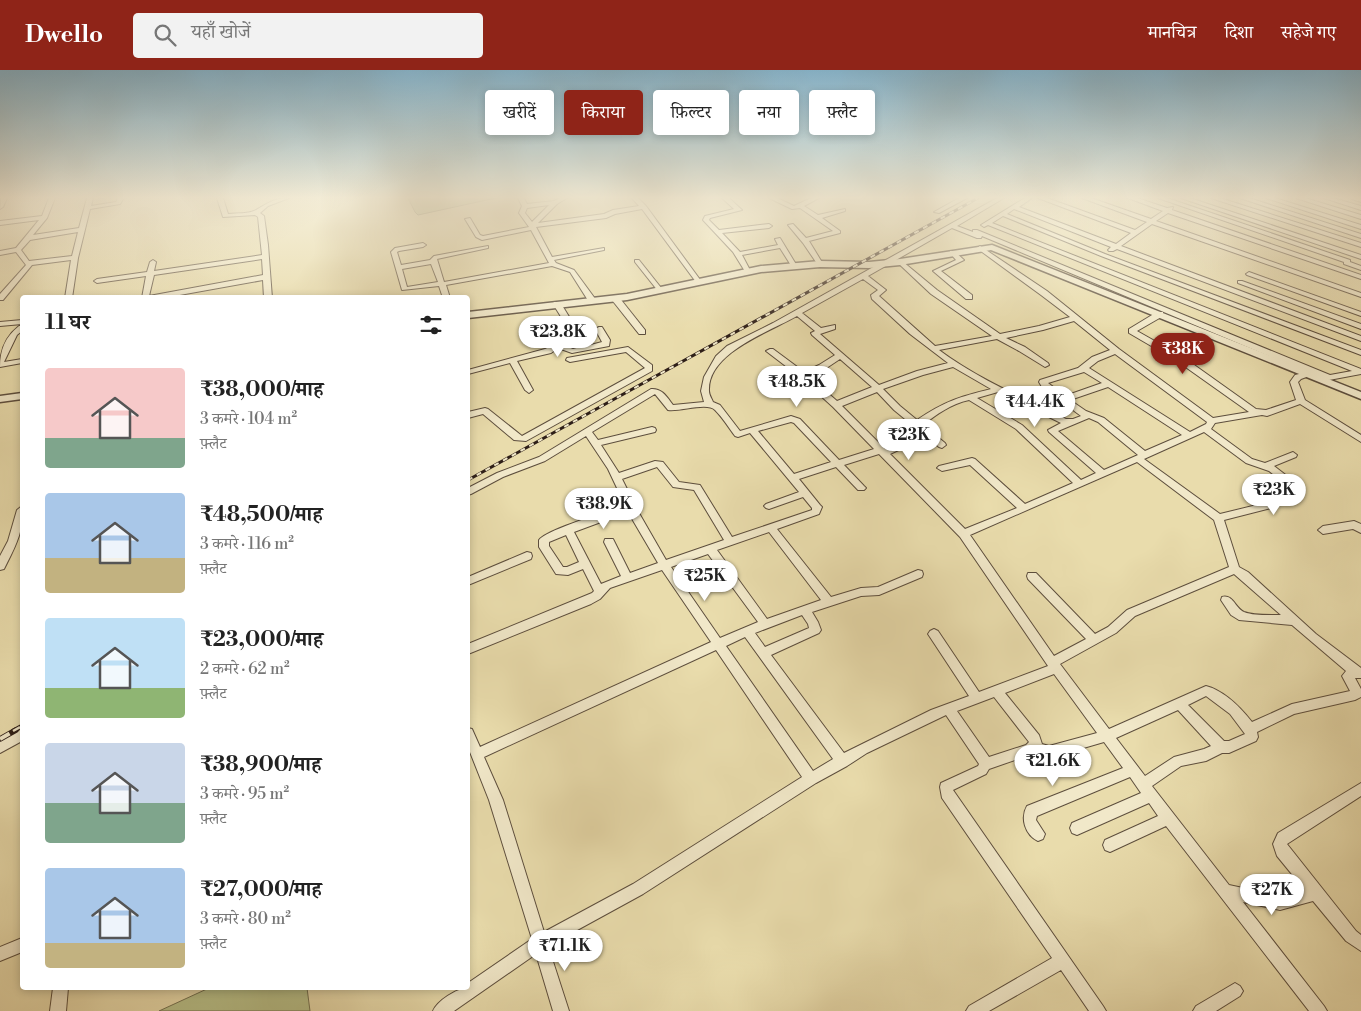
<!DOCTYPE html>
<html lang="hi">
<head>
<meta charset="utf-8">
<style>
	:root { --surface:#fff; --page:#f2f2f2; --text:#222; --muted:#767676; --accent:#8f2418 }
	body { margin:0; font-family:"Libre Bodoni","Noto Serif Devanagari",serif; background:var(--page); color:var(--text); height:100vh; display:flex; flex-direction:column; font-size:19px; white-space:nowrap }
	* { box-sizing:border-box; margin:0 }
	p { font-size:16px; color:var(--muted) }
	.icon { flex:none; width:28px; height:28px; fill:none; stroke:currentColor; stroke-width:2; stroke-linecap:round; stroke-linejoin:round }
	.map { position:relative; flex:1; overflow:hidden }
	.details { position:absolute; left:20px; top:225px; width:450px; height:695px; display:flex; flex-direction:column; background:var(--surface); border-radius:5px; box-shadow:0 2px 8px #0003 }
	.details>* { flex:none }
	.banner { position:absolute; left:485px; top:20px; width:475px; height:45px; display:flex; gap:10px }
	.price { position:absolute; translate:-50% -42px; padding:0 11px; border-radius:18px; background:#fff; color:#222; font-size:16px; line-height:32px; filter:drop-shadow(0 1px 2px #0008) }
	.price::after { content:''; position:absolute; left:50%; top:30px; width:15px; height:11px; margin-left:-8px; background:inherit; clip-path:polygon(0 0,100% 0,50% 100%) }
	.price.on { background:var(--accent); color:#fff }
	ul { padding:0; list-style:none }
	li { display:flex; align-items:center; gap:15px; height:125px; padding:0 25px }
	li span { display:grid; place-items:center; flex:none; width:140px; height:100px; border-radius:5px; color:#555 }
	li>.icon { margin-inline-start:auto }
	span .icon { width:60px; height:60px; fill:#fffc; stroke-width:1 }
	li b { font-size:21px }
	h2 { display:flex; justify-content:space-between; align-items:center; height:60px; padding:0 25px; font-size:21px }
	.chip { padding:0 18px; border-radius:5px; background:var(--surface); box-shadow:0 2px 8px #0003; font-size:18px; line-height:45px }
	.chip.on { background:var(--accent); color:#fff }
	header { display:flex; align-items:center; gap:30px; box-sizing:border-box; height:70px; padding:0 25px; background:var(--accent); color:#fff }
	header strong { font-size:24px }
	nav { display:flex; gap:28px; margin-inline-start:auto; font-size:18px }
	.search { width:350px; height:45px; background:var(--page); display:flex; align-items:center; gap:12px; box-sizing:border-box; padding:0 18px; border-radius:5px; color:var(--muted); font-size:19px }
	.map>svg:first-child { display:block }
	.green { fill:#b7c089; stroke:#727050 }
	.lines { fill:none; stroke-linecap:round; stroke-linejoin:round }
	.minor-casing { stroke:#5d4e3d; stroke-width:2 }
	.tertiary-casing { stroke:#5d4e3d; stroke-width:3 }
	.minor { fill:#f1e8c9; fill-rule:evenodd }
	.tertiary { fill:#f1e8c9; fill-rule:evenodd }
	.rail-far2-casing { stroke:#2e1f18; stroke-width:3 }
	.rail-far1-casing { stroke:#2e1f18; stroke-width:4.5 }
	.rail-casing { stroke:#2e1f18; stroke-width:5.5 }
	.rail-far2 { stroke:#f1e8c9; stroke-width:2; stroke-dasharray:5; stroke-linecap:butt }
	.rail-far1 { stroke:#f1e8c9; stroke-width:2.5; stroke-dasharray:8; stroke-linecap:butt }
	.rail { stroke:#f1e8c9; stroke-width:4; stroke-dasharray:11; stroke-linecap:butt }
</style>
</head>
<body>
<header>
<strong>Dwello</strong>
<div class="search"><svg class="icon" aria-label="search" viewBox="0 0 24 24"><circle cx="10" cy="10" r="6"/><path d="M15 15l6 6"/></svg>यहाँ खोजें</div>
<nav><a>मानचित्र</a><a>दिशा</a><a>सहेजे गए</a></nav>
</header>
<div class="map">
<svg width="1361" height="941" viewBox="0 0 1361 941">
	<rect width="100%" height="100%" fill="#e9dcac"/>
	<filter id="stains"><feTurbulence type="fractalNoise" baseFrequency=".004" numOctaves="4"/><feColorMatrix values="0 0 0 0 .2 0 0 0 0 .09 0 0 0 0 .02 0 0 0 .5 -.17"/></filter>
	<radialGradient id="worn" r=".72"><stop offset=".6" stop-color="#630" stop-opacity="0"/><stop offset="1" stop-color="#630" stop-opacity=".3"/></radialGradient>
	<g class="green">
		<polygon points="408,128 496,128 418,145 415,142"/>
		<polygon points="209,918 307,918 310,941 159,941"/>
	</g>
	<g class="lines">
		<g class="minor-casing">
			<g id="minor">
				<polygon points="1,128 7,128 3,137 0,139"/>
				<path d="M 49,128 L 55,128 L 47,148 L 33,165 L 79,158 L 87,128 L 93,128 L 91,136 L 116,132 L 118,128 L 124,128 L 120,134 L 90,139 L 78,188 L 72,228 L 65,228 L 71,190 L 32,195 L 3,230 L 0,230 L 0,224 L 26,195 L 16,182 L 0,185 L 0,181 L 16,178 L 39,150 L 0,155 L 0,151 L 42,146 ZM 78,162 L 72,186 L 29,191 L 21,180 L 30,170 Z"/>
				<path d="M 217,128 L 223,128 L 228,144 C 236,143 249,144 256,140 C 268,133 274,128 289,128 L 268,136 L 260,143 L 264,146 L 268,175 L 272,228 L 264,228 L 263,210 L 163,228 L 142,228 L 146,206 L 97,213 L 94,211 L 97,209 L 147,202 L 150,192 L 153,190 L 156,192 L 154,201 L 262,185 L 258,147 L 255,145 L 223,147 ZM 262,189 L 263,205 L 149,226 L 154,205 Z"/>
				<path d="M 518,128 L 524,128 L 527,134 L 554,131 L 560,128 L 567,128 L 557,134 L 538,153 L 604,144 L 613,140 L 639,136 L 632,128 L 638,128 L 646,136 L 701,211 L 696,212 L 642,139 L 615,144 L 606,148 L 536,157 L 552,187 L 604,178 L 604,180 L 554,190 L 556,193 L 574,200 L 596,230 L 595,232 L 589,232 L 570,202 L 552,196 L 446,215 L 450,228 L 443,228 L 439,216 L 402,220 L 391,182 L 395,178 L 423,173 L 426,175 L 423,177 L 399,181 L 397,182 L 401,195 L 430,190 L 434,186 L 488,176 L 488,178 L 437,189 L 444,212 L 549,193 L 531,160 L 482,170 L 476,167 L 465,149 L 470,148 L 480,165 L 483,166 L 529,157 L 519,143 L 522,136 ZM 549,135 L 532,152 L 525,143 L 527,138 ZM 431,194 L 438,212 L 407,217 L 402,199 Z"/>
				<polygon points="722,128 729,128 742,140 710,148 709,150 719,160 769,154 772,156 769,158 722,163 740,182 778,175 775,169 780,168 797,196 796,197 792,197 780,178 742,185 751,202 746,203 733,182 703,150 705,146 734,139"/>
				<polygon points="769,128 777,128 794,136 811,128 819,128 804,136 818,145 845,139 845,141 822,148 840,161 840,163 809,171 823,194 822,195 818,195 803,173 788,155 793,154 806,168 833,161 800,138 792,139"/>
				<polygon points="959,128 967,128 939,143 934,142"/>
				<path d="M 997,128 L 1004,128 L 957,156 L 973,162 L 973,160 L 977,160 L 1330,305 L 1352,301 L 988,155 L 984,157 L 981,155 L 1025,128 L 1032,128 L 1019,137 L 1116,174 L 1131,163 L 1038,128 L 1047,128 L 1135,160 L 1147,152 L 1082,128 L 1091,128 L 1151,149 L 1163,141 L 1128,128 L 1137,128 L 1167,138 L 1173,137 L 1172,140 L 1361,205 L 1361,209 L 1168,143 L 1156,151 L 1361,223 L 1361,227 L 1152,154 L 1121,176 L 1361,266 L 1361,271 L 1117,179 L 1113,181 L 1109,181 L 1108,180 L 1111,177 L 1014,139 L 1007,144 L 1105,184 L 1361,280 L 1361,285 L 1101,186 L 1003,146 L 992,153 L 1361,299 L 1361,304 L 1329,310 L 1309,303 L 1309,306 L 1301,309 L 1298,312 L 1305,330 L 1361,365 L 1361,372 L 1300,334 L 1267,346 L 1262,345 L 1215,353 L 1211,359 L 1252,389 L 1265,393 L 1293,382 L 1297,385 L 1296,387 L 1274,396 L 1296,413 L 1298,421 L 1296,423 L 1271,438 L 1224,450 L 1239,497 L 1248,502 L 1316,564 L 1361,598 L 1361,608 L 1355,608 L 1361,619 L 1361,627 L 1355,630 L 1294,644 L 1257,662 L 1258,667 L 1256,671 L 1229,683 L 1222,683 L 1206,691 L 1181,696 L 1152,716 L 1229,815 L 1280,826 L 1304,819 L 1277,786 L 1273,774 L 1278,763 L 1361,713 L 1361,726 L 1287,774 L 1356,861 L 1361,865 L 1361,881 L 1346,871 L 1313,831 L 1280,840 L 1243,832 L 1324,936 L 1327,941 L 1309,941 L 1166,756 L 1110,782 L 1105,780 L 1103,775 L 1105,770 L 1158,746 L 1149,733 L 1077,765 L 1072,763 L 1070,758 L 1072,753 L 1141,723 L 1130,707 L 1037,746 L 1036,750 L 1045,764 L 1043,769 L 1038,771 C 1025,765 1020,748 1027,736 L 1123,698 L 1104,672 L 1049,688 L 1035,683 L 989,699 L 986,704 L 953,720 L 1103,936 L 1106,941 L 1089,941 L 1061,900 L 989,941 L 966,941 L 969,936 L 1052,888 L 942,728 L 940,717 L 941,713 L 978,696 L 979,694 L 946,645 L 867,683 L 847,696 L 816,713 L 643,824 L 548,876 L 569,941 L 553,941 L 536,884 L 454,941 L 433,941 C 437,931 457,918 468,918 L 468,913 L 532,869 L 489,730 L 468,677 L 468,658 L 472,659 L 480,677 L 711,572 L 662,500 L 610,518 L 600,529 L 591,534 L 468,584 L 468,574 L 592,523 L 594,521 L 583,499 L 568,505 L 556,504 L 539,477 L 539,470 C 546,460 609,441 625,435 L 608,399 L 586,366 L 545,391 L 503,407 L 471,424 L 468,425 L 468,418 L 497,403 L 539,387 L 651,319 C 662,318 667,327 673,335 L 704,332 L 701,321 L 704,307 L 716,286 L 727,276 L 773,253 ZM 952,158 L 977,168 L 981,168 L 982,166 L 1307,302 L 1295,305 L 1290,312 L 1296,330 L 1266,340 L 1256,339 L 1183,287 L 1137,261 L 1163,246 L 1163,242 L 1157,242 L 1129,259 L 1129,263 L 1177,291 L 1249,342 L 1213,348 L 1119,279 L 1047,221 L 980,176 L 977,178 L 978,179 L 1041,225 L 1070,247 L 1039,256 L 1000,264 L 937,220 L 902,191 L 898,191 L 898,193 L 931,224 L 992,266 L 935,276 L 879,226 L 886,220 L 868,206 ZM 863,209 L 878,220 L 871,225 L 872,229 L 910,264 L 948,293 L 917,301 L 879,315 L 820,264 L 835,259 L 835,255 L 821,258 L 802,243 ZM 797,246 L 815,261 L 811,263 L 812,265 L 835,285 L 819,295 L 804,302 L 773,279 L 770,279 L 766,281 L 800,307 L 833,337 L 874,379 L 839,390 L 800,349 L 791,346 L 740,361 L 720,335 L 713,332 C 712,329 709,325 709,321 C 707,283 769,262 797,246 ZM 1074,251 L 1110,280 L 1092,287 L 1078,298 L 1040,310 L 1039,312 L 1042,317 L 1081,346 L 1073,349 L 1066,349 C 1023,328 978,309 939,280 L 997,269 L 1019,281 L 1045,297 L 1049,295 L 1048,293 L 1025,277 L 1006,268 L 1043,260 ZM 1115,284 L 1207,352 L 1206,354 L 1190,362 L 1089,298 L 1098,291 ZM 840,289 L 872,317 L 837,331 L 808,306 L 825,299 ZM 953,297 L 991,319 C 959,327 945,331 917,350 L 900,336 L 883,319 L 923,305 ZM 1084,302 L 1102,313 L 1065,326 L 1048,313 ZM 1108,317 L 1182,365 L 1145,381 L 1104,348 L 1086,341 L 1070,330 ZM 877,322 L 894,340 L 939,377 L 942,378 L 946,375 L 945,373 L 923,355 C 937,344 951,334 969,330 L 1016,359 L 1073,413 L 1025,434 L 975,389 L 972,388 L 939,396 L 937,398 L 942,401 L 970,395 L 1017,438 L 965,459 L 890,384 L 920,370 L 921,368 L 920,366 L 914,366 L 885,379 L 842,336 ZM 998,322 L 1061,353 L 1048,360 L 1049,362 L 1096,403 L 1081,410 L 1022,355 L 977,328 ZM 655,324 L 668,340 C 680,342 707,332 715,340 C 723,348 729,358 735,366 L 738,367 L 750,363 L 799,422 L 766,434 L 764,436 L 766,438 L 769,439 L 803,427 L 812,438 L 812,440 L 732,467 L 700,415 L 679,412 L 663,392 L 655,391 L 619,403 L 601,375 L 655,362 L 656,360 L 655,358 L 652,357 L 598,370 L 592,362 ZM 1089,348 L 1098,352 L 1138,385 L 1104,400 L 1058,361 ZM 791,352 L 794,353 L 831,392 L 794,404 L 758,361 ZM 1204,362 L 1246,393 L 1269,401 L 1288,416 L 1288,419 L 1265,433 L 1220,444 L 1144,389 ZM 879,384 L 960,467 L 1048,596 L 979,622 L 938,561 L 934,559 L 930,561 L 928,564 L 930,567 L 969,626 L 931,640 L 844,683 L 771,585 L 819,563 L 821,560 L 818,552 L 812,542 L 861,526 L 879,525 L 922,507 L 923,504 L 922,501 L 918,500 L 878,517 L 861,518 L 831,527 L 777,459 L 819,444 L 822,437 L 820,435 L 799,409 L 836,397 L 858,420 L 864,420 L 866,418 L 864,416 L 844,395 ZM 1137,392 L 1214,450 L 1229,497 L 1127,540 L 1108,557 L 1095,564 L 1036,503 L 1028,503 L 1027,506 L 1028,509 L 1086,569 L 1054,586 L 970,465 ZM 657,397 L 673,417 L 694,420 L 724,470 L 666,490 L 639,443 L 622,409 ZM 628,442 L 658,493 L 630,503 L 613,469 L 605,469 L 604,472 L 621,506 L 601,514 L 574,462 ZM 769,462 L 821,530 L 767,549 L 717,480 ZM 566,465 L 579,492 L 567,497 L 563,497 L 549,476 L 549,472 ZM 708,484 L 758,552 L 720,568 L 671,497 ZM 1234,504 L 1281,545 C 1270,545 1254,546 1244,542 C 1235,538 1233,524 1222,527 L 1221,530 L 1231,545 L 1239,550 L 1292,555 L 1346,601 L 1342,606 L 1350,621 L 1292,634 L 1252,652 C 1240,637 1225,621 1206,616 L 1109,659 L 1060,594 L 1116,563 L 1135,546 ZM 802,545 L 808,554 L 809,558 L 765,577 L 755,563 ZM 745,567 L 833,689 L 813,701 L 726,576 ZM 716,580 L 802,707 L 633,814 L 544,862 L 503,730 L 484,687 ZM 1054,604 L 1097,663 L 1049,676 L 1042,674 L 1039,665 L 1005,623 ZM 1206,626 L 1230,644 L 1245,664 L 1229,671 L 1224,671 L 1188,635 ZM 994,627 L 1029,672 L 1026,675 L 989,687 L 957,641 ZM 1178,640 L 1211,676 L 1204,679 L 1174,687 L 1145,706 L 1116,668 Z"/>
				<polygon points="1158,128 1167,128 1350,190 1350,192 1361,196 1361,200 1344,194 1344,192"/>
				<polygon points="1181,128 1190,128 1361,185 1361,189"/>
				<polygon points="1211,128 1220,128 1361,173 1361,177"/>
				<polygon points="1240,128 1249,128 1361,164 1361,168"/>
				<polygon points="1266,128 1275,128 1361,155 1361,159"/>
				<polygon points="1296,128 1305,128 1361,145 1361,149"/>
				<polygon points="1324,128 1333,128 1361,136 1361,140"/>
				<polygon points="1351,128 1361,128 1361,132 1352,129"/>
				<polygon points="950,181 954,181 964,190 941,201 972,225 972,229 966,229 933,201 956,190 950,183"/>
				<polygon points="635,190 639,190 662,219 662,221 658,221 635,192"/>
				<polygon points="1249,202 1361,242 1361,246 1247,205 1246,204"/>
				<polygon points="1238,211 1242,211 1361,254 1361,259 1238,213"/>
				<polygon points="612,226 618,226 645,260 645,264 639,264 612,230"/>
				<polygon points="554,232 560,232 587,276 602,272 595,259 599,257 602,257 610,270 609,276 572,283 558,278 551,283 517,291 533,320 529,323 525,320 510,293 468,304 468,300 545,279 558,273 573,279 580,277 553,234"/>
				<polygon points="22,250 22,254 0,256 0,252"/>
				<path d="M 19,256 L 22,256 L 22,261 L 17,265 L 4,292 L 22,289 L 22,293 L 0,297 C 0,280 5,267 19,256 Z"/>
				<polygon points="628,277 652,295 652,301 526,371 514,370 483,344 468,348 468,342 485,338 488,339 522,366 645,298 626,282 570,292 566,290 567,288"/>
				<path d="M 22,436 C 25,460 14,479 4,499 L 0,500 L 0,486 L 8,471 L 17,440 Z"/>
				<polygon points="1354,451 1361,454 1361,463 1353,459 1323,464 1318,460 1323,456"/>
				<polygon points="527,482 531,483 532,486 531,489 468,515 468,507"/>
				<polygon points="22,659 22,671 0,683 0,671"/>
				<polygon points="22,868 22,882 0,891 0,877"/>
				<polygon points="1235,913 1240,916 1243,921 1240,926 1216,941 1193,941 1196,936"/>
				<polygon points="53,918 68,918 66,941 50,941"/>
			</g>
		</g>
		<g class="tertiary-casing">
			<g id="tertiary">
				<polygon points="992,175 1361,322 1361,329 991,180 900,195 869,198 820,197 761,202 627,230 468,248 468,242 627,224 761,196 820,191 869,192 900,189"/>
				<polygon points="22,323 22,329 0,332 0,326"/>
			</g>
		</g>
		<use href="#minor" class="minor"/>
		<use href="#tertiary" class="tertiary"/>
		<g class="rail-far2-casing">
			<polyline id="rail-far2" points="468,410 978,128"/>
		</g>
		<g class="rail-far1-casing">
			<polyline id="rail-far1" points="13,661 22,656"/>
		</g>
		<g class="rail-casing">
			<polyline id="rail" points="0,669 16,660"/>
		</g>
		<use href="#rail-far2" class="rail-far2"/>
		<use href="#rail-far1" class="rail-far1"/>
		<use href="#rail" class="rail"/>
	</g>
	<linearGradient id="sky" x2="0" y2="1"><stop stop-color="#87b7d0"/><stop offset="0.49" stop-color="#f5efda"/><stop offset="1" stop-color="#f5efda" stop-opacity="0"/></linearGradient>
	<rect width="1361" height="260" fill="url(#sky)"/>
	<rect width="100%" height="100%" filter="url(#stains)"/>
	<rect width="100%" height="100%" fill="url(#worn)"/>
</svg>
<b class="price" style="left:558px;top:288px">₹23.8K</b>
<b class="price on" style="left:1183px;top:305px">₹38K</b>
<b class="price" style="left:797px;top:338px">₹48.5K</b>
<b class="price" style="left:1035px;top:358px">₹44.4K</b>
<b class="price" style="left:909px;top:391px">₹23K</b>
<b class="price" style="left:1274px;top:446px">₹23K</b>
<b class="price" style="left:604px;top:460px">₹38.9K</b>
<b class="price" style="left:705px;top:532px">₹25K</b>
<b class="price" style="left:1053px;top:717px">₹21.6K</b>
<b class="price" style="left:1272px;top:846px">₹27K</b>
<b class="price" style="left:565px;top:902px">₹71.1K</b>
<div class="banner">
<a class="chip">खरीदें</a>
<a class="chip on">किराया</a>
<a class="chip">फ़िल्टर</a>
<a class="chip">नया</a>
<a class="chip">फ़्लैट</a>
</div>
<section class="details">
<h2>11 घर<svg class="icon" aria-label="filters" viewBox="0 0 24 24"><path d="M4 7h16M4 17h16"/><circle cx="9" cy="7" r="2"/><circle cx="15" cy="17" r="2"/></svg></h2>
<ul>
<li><span style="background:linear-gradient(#f6c9c9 70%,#7fa58c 0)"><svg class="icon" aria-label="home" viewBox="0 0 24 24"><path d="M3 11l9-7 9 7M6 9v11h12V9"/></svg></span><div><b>₹38,000/माह</b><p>3 कमरे · 104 m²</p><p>फ़्लैट</p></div></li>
<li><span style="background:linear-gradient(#a9c7e8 65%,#c2b280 0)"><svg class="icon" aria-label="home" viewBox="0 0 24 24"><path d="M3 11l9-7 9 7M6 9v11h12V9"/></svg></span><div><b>₹48,500/माह</b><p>3 कमरे · 116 m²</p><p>फ़्लैट</p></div></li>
<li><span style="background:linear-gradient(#bfe0f5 70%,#8fb573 0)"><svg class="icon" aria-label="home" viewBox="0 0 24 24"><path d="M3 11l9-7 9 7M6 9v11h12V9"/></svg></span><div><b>₹23,000/माह</b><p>2 कमरे · 62 m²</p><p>फ़्लैट</p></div></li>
<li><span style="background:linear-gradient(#c9d6e8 60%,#7fa58c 0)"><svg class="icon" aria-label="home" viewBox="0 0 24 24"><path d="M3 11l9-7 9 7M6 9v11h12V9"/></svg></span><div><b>₹38,900/माह</b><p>3 कमरे · 95 m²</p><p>फ़्लैट</p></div></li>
<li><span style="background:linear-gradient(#a9c7e8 75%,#c2b280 0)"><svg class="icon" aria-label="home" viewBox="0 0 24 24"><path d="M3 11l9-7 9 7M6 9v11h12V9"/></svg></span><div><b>₹27,000/माह</b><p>3 कमरे · 80 m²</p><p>फ़्लैट</p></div></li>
</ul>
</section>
</div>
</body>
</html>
